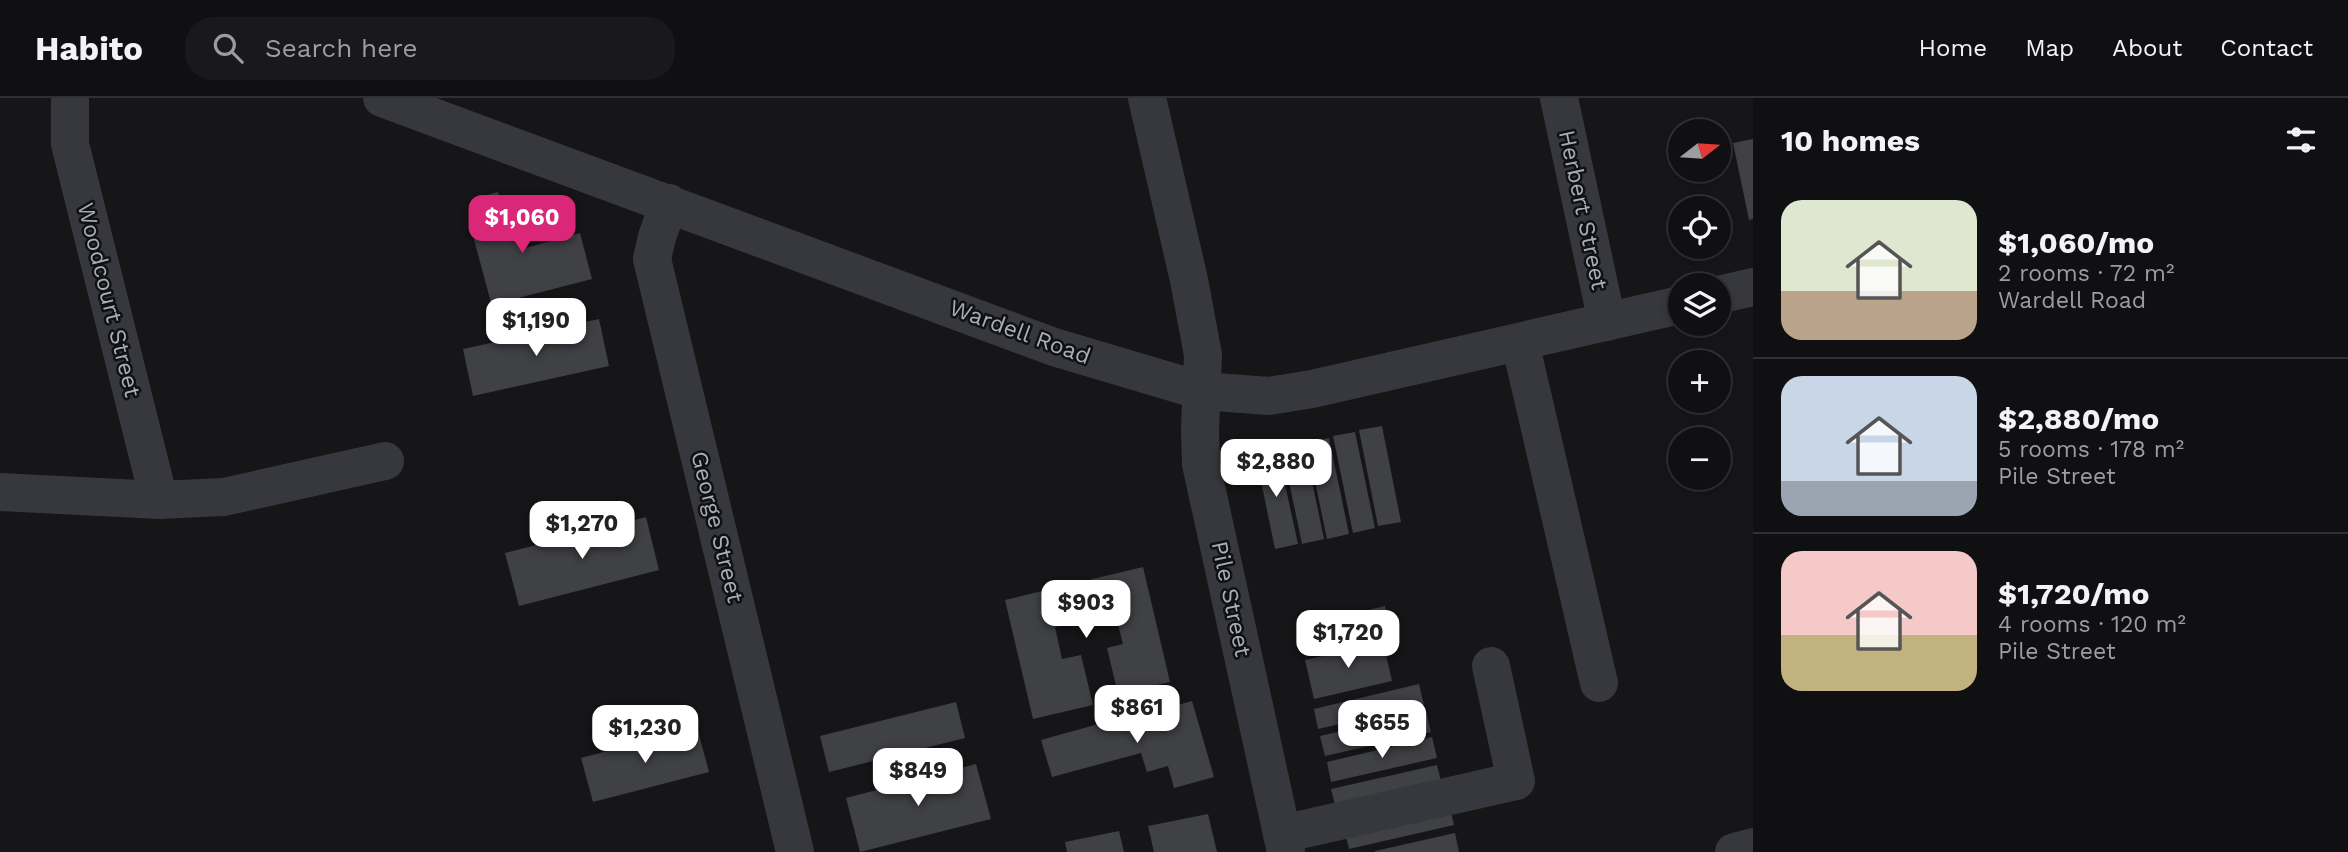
<!DOCTYPE html>
<html lang="en">
<head>
<meta charset="utf-8">
<style>
	:root { --surface:#101012; --page:#19191b; --text:#f1f3f6; --muted:#9c9d9f; --line:#303032; --accent:#db2777 }
	body { margin:0; font-family:"Work Sans",sans-serif; background:var(--page); color:var(--text); height:100vh; display:flex; flex-direction:column; font-size:26px; white-space:nowrap }
	* { box-sizing:border-box; margin:0 }
	p { font-size:23px; color:var(--muted) }
	.icon { flex:none; width:38px; height:38px; fill:none; stroke:currentColor; stroke-width:2; stroke-linecap:round; stroke-linejoin:round }
	.map { position:relative; flex:1; overflow:hidden }
	.details { display:flex; flex-direction:column; background:var(--surface); width:595px }
	.details>* { flex:none }
	.needle { width:46px; rotate:73deg }
	.buttons { position:absolute; left:1668px; top:21px; display:grid; gap:14px }
	.buttons a { display:grid; place-items:center; width:63px; height:63px; border-radius:50%; background:var(--surface); box-shadow:0 4px 10px #0003,0 0 0 2px var(--line); font-size:35px }
	.price { position:absolute; translate:-50% -60px; padding:0 16px; border-radius:14px; background:#fff; color:#222; font-size:23px; line-height:46px; filter:drop-shadow(0 2px 4px #0008) }
	.price::after { content:''; position:absolute; left:50%; top:42px; width:21px; height:16px; margin-left:-10px; background:inherit; clip-path:polygon(0 0,100% 0,50% 100%) }
	.price.active { background:var(--accent); color:#fff }
	ul { padding:0; list-style:none }
	li { display:flex; align-items:center; gap:21px; height:175px; padding:0 28px }
	li+li { border-top:2px solid var(--line) }
	li span { display:grid; place-items:center; flex:none; width:196px; height:140px; border-radius:21px; color:#555 }
	li>.icon { margin-inline-start:auto }
	span .icon { width:84px; height:84px; fill:#fffc; stroke-width:1 }
	li b { font-size:30px }
	h2 { display:flex; justify-content:space-between; align-items:center; height:84px; padding:0 28px; font-size:30px }
	header { display:flex; align-items:center; gap:42px; box-sizing:border-box; height:98px; padding:0 35px; background:var(--surface); border-bottom:2px solid var(--line) }
	header strong { font-size:33px }
	nav { display:flex; gap:38px; margin-inline-start:auto; font-size:24px }
	.search { width:490px; height:63px; background:var(--page); display:flex; align-items:center; gap:18px; box-sizing:border-box; padding:0 24px; border-radius:28px; color:var(--muted); font-size:26px }
	main { display:flex; flex:1; min-height:0 }
	.map>svg:first-child { display:block }
	.building { fill:#404145 }
	.lines { fill:none; stroke-linecap:round; stroke-linejoin:round }
	.minor { stroke:#37383d; stroke-width:38 }
	.labels { text-anchor:middle; dominant-baseline:central; stroke-width:5; stroke-linejoin:round; paint-order:stroke }
	.street-label { font-size:23px; fill:#a8adb8; stroke:#111113 }
</style>
</head>
<body>
<header>
<strong>Habito</strong>
<div class="search"><svg class="icon" aria-label="search" viewBox="0 0 24 24"><circle cx="10" cy="10" r="6"/><path d="M15 15l6 6"/></svg>Search here</div>
<nav><a>Home</a><a>Map</a><a>About</a><a>Contact</a></nav>
</header>
<main>
<div class="map">
<svg width="1753" height="754" viewBox="0 0 1753 754">
	<rect width="100%" height="100%" fill="#161618"/>
	<g class="building">
		<polygon points="1753,41 1753,121 1749,122 1733,45"/>
		<polygon points="498,94 500,103 512,100 525,150 580,135 592,181 518,200 519,206 493,212 469,123 476,121 471,102"/>
		<polygon points="599,221 609,268 473,298 463,251"/>
		<polygon points="1382,328 1401,424 1378,428 1359,332"/>
		<polygon points="1355,334 1375,430 1353,435 1333,338"/>
		<polygon points="1329,340 1349,436 1327,441 1307,345"/>
		<polygon points="1304,345 1324,441 1302,446 1282,350"/>
		<polygon points="1277,350 1298,446 1275,451 1255,354"/>
		<polygon points="646,419 659,472 519,508 505,455"/>
		<polygon points="1143,469 1170,584 1118,596 1107,550 1123,546 1115,515 1055,529 1062,561 1081,557 1093,607 1033,621 1005,502"/>
		<polygon points="1385,508 1389,529 1302,549 1297,529"/>
		<polygon points="1383,544 1392,583 1314,601 1305,562"/>
		<polygon points="1419,586 1424,607 1318,631 1314,611"/>
		<polygon points="1192,603 1214,679 1174,690 1168,668 1147,674 1141,655 1052,679 1041,642 1145,613 1149,627 1159,624 1156,613"/>
		<polygon points="956,604 965,640 829,674 820,638"/>
		<polygon points="1426,613 1431,634 1325,658 1320,638"/>
		<polygon points="697,629 709,674 593,704 581,660"/>
		<polygon points="1432,639 1437,660 1331,684 1327,664"/>
		<polygon points="976,666 991,721 860,754 846,700"/>
		<polygon points="1437,667 1442,687 1336,711 1331,691"/>
		<polygon points="1449,706 1454,727 1349,751 1344,730"/>
		<polygon points="1208,716 1217,754 1154,754 1148,728"/>
		<polygon points="1119,733 1124,754 1067,754 1065,744"/>
		<polygon points="1455,735 1459,754 1375,754 1375,753"/>
	</g>
	<g class="lines">
		<g class="minor">
			<polyline points="70,0 70,46 159,402"/>
			<polyline points="382,0 1054,249 1202,293 1269,298 1312,291 1680,207"/>
			<polyline points="1147,0 1189,182 1203,257 1200,332 1201,366 1286,754"/>
			<polyline points="1559,0 1607,224"/>
			<polyline points="669,105 657,139 652,161 795,754"/>
			<polyline points="1718,197 1753,189"/>
			<polyline points="1520,244 1599,585"/>
			<polyline points="0,394 159,402 224,399 385,363"/>
			<polyline points="1282,736 1516,683 1491,568"/>
			<polyline points="1734,754 1753,749"/>
		</g>
	</g>
	<g class="labels">
		<g class="street-label">
			<text transform="translate(1583 112) rotate(78)">Herbert Street</text>
			<text transform="translate(109 202) rotate(76)">Woodcourt Street</text>
			<text transform="translate(1020 234) rotate(20)">Wardell Road</text>
			<text transform="translate(717 429) rotate(76)">George Street</text>
			<text transform="translate(1231 501) rotate(78)">Pile Street</text>
		</g>
	</g>
</svg>
<div class="buttons">
<a><svg class="needle" viewBox="-14 -14 28 28"><path d="M0-13l5 13h-10z" fill="#e53935"/><path d="M0 13l5-13h-10z" fill="#9c9d9f"/></svg></a>
<a><svg class="icon" aria-label="locate" viewBox="0 0 24 24"><circle cx="12" cy="12" r="6"/><path d="M12 2v4M12 18v4M2 12h4M18 12h4"/></svg></a>
<a><svg class="icon" aria-label="layers" viewBox="0 0 24 24"><path d="M12 4l9 5-9 5-9-5zM3 14l9 5 9-5"/></svg></a>
<a>+</a>
<a>−</a>
</div>
<b class="price active" style="left:522px;top:157px">$1,060</b>
<b class="price" style="left:536px;top:260px">$1,190</b>
<b class="price" style="left:1276px;top:401px">$2,880</b>
<b class="price" style="left:582px;top:463px">$1,270</b>
<b class="price" style="left:1086px;top:542px">$903</b>
<b class="price" style="left:1348px;top:572px">$1,720</b>
<b class="price" style="left:1137px;top:647px">$861</b>
<b class="price" style="left:1382px;top:662px">$655</b>
<b class="price" style="left:645px;top:667px">$1,230</b>
<b class="price" style="left:918px;top:710px">$849</b>
</div>
<section class="details">
<h2>10 homes<svg class="icon" aria-label="filters" viewBox="0 0 24 24"><path d="M4 7h16M4 17h16"/><circle cx="9" cy="7" r="2"/><circle cx="15" cy="17" r="2"/></svg></h2>
<ul>
<li><span style="background:linear-gradient(#dfe7d0 65%,#b9a48a 0)"><svg class="icon" aria-label="home" viewBox="0 0 24 24"><path d="M3 11l9-7 9 7M6 9v11h12V9"/></svg></span><div><b>$1,060/mo</b><p>2 rooms · 72 m²</p><p>Wardell Road</p></div></li>
<li><span style="background:linear-gradient(#c9d6e8 75%,#9aa5b1 0)"><svg class="icon" aria-label="home" viewBox="0 0 24 24"><path d="M3 11l9-7 9 7M6 9v11h12V9"/></svg></span><div><b>$2,880/mo</b><p>5 rooms · 178 m²</p><p>Pile Street</p></div></li>
<li><span style="background:linear-gradient(#f6c9c9 60%,#c2b280 0)"><svg class="icon" aria-label="home" viewBox="0 0 24 24"><path d="M3 11l9-7 9 7M6 9v11h12V9"/></svg></span><div><b>$1,720/mo</b><p>4 rooms · 120 m²</p><p>Pile Street</p></div></li>
</ul>
</section>
</main>
</body>
</html>
